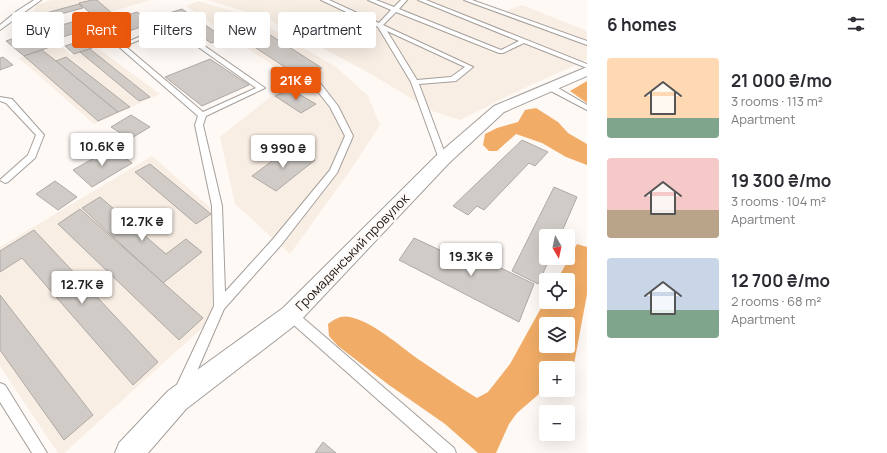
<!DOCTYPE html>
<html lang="en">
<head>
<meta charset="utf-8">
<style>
	:root { --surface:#fff; --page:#f2f2f3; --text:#2b2b33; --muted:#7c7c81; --accent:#ea580c }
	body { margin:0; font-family:Manrope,sans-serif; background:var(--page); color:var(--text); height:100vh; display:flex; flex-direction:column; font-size:15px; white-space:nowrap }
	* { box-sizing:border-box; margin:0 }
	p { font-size:13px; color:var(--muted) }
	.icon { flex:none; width:22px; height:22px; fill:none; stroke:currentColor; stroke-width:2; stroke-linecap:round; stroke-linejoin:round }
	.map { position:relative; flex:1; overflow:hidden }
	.drawer { display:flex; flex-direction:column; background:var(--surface); width:300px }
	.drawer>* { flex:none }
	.banner { position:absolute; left:12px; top:12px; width:380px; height:36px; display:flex; gap:8px }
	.needle { width:26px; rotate:171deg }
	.tools { position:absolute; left:539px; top:229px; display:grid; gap:8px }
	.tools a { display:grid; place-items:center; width:36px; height:36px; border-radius:4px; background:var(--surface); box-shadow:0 4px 16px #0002; font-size:20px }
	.price { position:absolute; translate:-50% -34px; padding:0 9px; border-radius:4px; background:#fff; color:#222; font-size:13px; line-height:26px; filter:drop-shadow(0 1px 2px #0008) }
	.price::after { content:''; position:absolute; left:50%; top:24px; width:12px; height:9px; margin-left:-6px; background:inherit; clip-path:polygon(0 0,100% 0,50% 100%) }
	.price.active { background:var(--accent); color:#fff }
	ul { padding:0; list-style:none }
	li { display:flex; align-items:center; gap:12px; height:100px; padding:0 20px }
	li span { display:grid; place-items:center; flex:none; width:112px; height:80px; border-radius:4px; color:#555 }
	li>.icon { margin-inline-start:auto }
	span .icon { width:48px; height:48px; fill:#fffc; stroke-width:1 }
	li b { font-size:17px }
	h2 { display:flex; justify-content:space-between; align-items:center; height:48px; padding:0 20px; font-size:17px }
	.tag { padding:0 14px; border-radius:4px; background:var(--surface); box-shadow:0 4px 16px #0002; font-size:14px; line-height:36px }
	.tag.active { background:var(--accent); color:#fff }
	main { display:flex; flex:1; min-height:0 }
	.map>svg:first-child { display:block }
	.built { fill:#f9eee4 }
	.forest { fill:#f1ad67; fill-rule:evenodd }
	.building { fill:#d0cbc6; stroke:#aea9a5 }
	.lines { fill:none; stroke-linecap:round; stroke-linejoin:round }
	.service-casing { stroke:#a49f9b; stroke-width:2 }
	.minor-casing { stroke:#a49f9b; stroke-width:2 }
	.service { fill:#fff; fill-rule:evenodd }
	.minor { fill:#fff; fill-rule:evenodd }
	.labels { text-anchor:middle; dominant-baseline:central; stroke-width:4; stroke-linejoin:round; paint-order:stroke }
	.street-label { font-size:13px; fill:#171514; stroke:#fef9f5 }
</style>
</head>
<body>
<main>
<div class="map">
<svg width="587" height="453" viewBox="0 0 587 453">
	<rect width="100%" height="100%" fill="#fef9f5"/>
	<g class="built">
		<polygon points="51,0 92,0 31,17 36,5"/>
		<polygon points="97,0 151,0 110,12"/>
		<polygon points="207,0 473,0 505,11 522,5 587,31 587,60 531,85 460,120 432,111 369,73 266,18"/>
		<polygon points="199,1 249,16 336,67 368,96 380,125 354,165 290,254 235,204 220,137 293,79 186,6"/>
		<polygon points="59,44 71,55 96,47 160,94 94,124 19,58"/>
		<polygon points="152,156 214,211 212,319 64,453 58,453 0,366 0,247"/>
	</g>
	<g class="forest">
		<polygon points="587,81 587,103 570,91"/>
		<polygon points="536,108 558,122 568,133 587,144 587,165 566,157 542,143 516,134 497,151 489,151 483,145 485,134 497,128 518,122 525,110"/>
		<path d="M 577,244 L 587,247 L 587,294 L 574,364 L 568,369 L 546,368 L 546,388 L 517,413 L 509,424 L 496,453 L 478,453 L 445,424 L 389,385 L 338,346 L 329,336 L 328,324 C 335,319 341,315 350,317 C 373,322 400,346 418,359 C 438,372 457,386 477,398 L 488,392 L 510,364 L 546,299 L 546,302 L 568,302 L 568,280 L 557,280 ZM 546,324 L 568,324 L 568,346 L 546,346 Z"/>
	</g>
	<g class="building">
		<polygon points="92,0 97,0 114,15 98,20 79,3"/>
		<polygon points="79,4 83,8 35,21 31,17"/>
		<polygon points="182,9 224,38 211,43 169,13"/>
		<polygon points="137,12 153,23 132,30 116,19"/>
		<polygon points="93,16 103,24 50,41 41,31"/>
		<polygon points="245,19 322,68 300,77 224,27"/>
		<polygon points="127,27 132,30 107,39 102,35"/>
		<polygon points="31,32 50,47 24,56 6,41"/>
		<polygon points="101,34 110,42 74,54 65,46"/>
		<polygon points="90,49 150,97 139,101 80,52"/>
		<polygon points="42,50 56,61 118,112 98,121 24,56"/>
		<polygon points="3,57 13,65 0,70 0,58"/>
		<polygon points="66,57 130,107 118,112 56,61"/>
		<polygon points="210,59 249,85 202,106 165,77"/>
		<polygon points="290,89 316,104 301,113 275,96"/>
		<polygon points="131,115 150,127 130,139 111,127"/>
		<polygon points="522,140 548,152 535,166 529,163 484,210 477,206 468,215 453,206"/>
		<polygon points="291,147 315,160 276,191 252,176"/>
		<polygon points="112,148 132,163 92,187 73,170"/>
		<polygon points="150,164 211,214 196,224 135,172"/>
		<polygon points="55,181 77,197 58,210 36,194"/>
		<polygon points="554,187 577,197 560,236 546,236 546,258 550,258 538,284 512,271"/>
		<polygon points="100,197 166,254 186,239 202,252 163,283 82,208"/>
		<polygon points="80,209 203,318 179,340 58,224"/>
		<polygon points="34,230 158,362 133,385 22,258 0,272 0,251"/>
		<polygon points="414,238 444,252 449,243 534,284 519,322 399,260"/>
		<polygon points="0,295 93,415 64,440 0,350"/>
		<polygon points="323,442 336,453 315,453"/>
	</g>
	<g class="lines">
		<g class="service-casing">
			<g id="service">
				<polygon points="34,0 41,0 0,30 0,25 17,11"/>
				<path d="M 321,0 L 329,0 L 379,23 L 391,10 L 368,0 L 376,0 L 394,7 L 401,0 L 407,0 L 399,9 L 501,50 L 519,41 L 418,0 L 426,0 L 587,64 L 587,68 L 524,43 L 503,53 L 499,53 L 396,12 L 383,25 L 473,67 L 456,81 L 419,84 L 447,159 L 443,162 L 439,159 L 411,82 L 378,27 ZM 387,31 L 465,67 L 451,77 L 417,80 Z"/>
				<polygon points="464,0 472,0 587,41 587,45"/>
				<path d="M 169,24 L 173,24 L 265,88 L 206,116 L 203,125 L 222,206 L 225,292 L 273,239 L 330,170 L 345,136 L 330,107 L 311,83 L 311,79 L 317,79 L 338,106 L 353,136 L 337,173 L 281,245 L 224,309 L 187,394 L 182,396 L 177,394 L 175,389 L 214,306 L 212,206 L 195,125 L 198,116 L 118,46 ZM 170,27 L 256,88 L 203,112 L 125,46 Z"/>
				<polygon points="547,85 553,85 587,105 587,110 547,89"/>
				<polygon points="0,97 12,99 44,135 35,158 8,182 5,183 0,180 2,178 28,155 36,135 6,103 0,101"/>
				<polygon points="291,310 295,311 454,448 456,453 438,453 287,319 285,315 287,311"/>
				<polygon points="0,383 5,385 47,453 32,453 0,402"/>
			</g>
		</g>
		<g class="minor-casing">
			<polygon id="minor" points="587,67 587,76 504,112 449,163 299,322 186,409 148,453 115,453 119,443 168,391 283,308 437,155 494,106"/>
		</g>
		<use href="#service" class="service"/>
		<use href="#minor" class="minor"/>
	</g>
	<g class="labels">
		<g class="street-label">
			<text transform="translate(352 252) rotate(-46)">Громадянський провулок</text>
		</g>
	</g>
</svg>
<div class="tools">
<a><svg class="needle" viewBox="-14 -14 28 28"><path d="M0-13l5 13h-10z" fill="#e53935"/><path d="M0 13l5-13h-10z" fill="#7c7c81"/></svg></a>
<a><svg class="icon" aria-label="locate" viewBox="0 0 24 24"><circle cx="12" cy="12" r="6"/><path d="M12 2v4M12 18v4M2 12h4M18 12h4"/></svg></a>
<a><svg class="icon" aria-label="layers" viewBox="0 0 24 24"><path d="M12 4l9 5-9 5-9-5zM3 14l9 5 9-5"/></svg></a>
<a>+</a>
<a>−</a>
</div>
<b class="price active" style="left:296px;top:101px">21K ₴</b>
<b class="price" style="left:102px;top:167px">10.6K ₴</b>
<b class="price" style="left:283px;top:169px">9 990 ₴</b>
<b class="price" style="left:142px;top:242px">12.7K ₴</b>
<b class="price" style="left:471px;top:277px">19.3K ₴</b>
<b class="price" style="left:82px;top:305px">12.7K ₴</b>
<div class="banner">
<a class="tag">Buy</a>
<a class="tag active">Rent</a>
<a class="tag">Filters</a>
<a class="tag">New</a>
<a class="tag">Apartment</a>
</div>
</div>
<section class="drawer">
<h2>6 homes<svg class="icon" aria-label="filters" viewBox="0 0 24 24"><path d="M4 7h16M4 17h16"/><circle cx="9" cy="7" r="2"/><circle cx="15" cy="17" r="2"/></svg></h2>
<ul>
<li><span style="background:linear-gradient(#ffd9b3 75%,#7fa58c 0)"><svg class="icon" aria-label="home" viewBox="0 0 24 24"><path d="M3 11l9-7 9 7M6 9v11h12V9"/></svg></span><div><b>21 000 ₴/mo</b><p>3 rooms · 113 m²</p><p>Apartment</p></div></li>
<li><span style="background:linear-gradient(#f6c9c9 65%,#b9a48a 0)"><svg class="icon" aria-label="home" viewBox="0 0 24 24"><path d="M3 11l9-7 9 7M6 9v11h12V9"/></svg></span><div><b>19 300 ₴/mo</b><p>3 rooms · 104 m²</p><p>Apartment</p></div></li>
<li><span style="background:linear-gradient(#c9d6e8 65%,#7fa58c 0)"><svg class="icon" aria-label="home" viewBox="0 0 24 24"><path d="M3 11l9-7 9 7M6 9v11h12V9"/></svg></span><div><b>12 700 ₴/mo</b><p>2 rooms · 68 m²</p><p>Apartment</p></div></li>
</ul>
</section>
</main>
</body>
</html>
